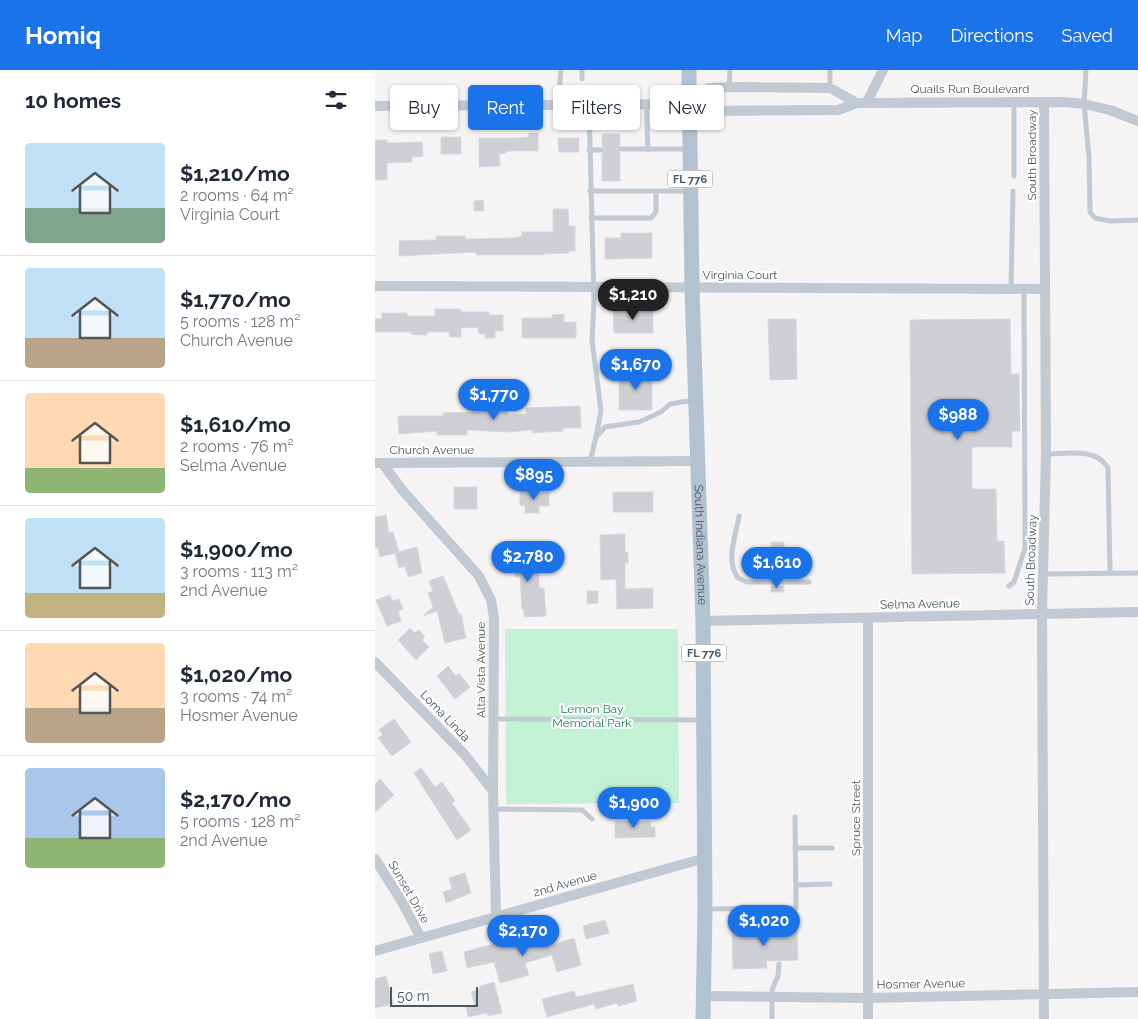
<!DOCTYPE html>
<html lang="en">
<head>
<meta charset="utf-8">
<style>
	:root { --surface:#fff; --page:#f2f2f3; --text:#1f2937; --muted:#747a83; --line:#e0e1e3; --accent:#1a73e8 }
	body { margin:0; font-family:Raleway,sans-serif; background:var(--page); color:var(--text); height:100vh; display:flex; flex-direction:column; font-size:19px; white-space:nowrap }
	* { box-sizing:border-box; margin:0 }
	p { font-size:16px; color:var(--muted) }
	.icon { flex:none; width:28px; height:28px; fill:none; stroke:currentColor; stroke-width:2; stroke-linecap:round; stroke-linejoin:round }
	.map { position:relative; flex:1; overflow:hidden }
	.details { display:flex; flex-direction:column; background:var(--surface); width:375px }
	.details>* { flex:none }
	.top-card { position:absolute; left:15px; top:15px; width:475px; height:45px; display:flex; gap:10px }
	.scale { position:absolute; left:15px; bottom:12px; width:88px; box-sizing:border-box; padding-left:5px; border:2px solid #4a5661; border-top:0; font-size:14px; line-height:18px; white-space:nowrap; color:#4a5661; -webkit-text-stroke:4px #fff; paint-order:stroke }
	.price { position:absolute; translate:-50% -42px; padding:0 11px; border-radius:18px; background:var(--accent); color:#fff; font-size:16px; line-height:32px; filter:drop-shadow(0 1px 2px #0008) }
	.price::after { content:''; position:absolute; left:50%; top:30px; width:15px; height:11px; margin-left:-8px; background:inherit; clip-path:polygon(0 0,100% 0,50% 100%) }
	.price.active { background:#222; color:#fff }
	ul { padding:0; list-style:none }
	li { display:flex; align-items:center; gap:15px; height:125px; padding:0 25px }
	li+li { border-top:1px solid var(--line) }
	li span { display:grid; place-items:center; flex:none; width:140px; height:100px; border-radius:5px; color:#555 }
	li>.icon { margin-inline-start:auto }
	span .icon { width:60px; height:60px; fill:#fffc; stroke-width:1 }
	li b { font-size:21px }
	h2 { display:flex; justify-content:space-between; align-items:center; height:60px; padding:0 25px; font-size:21px }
	.chip { padding:0 18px; border-radius:5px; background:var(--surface); box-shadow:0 1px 4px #0004; font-size:18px; line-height:45px }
	.chip.active { background:var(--accent); color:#fff }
	header { display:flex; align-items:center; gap:30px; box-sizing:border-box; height:70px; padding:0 25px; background:var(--accent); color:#fff }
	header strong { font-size:24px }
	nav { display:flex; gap:28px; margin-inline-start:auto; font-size:18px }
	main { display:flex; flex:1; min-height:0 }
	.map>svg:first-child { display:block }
	.green { fill:#c3f1d5 }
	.building { fill:#cdcfd5; stroke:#d7d9de }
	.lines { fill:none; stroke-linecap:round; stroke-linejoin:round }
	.service { stroke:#c1cad2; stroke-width:5 }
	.minor { stroke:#c1cad2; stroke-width:10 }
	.primary { stroke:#b3c2d1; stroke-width:15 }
	.labels { text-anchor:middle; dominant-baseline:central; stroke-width:4; stroke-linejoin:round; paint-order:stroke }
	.shield { fill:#fff; stroke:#808990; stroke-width:1 }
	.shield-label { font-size:11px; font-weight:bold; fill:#4a5661 }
	.street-label { font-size:12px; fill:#4a5661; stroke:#fff }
	.park-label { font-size:12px; fill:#17864f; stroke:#fff }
</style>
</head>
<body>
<header>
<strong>Homiq</strong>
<nav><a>Map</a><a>Directions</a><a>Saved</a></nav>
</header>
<main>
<section class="details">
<h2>10 homes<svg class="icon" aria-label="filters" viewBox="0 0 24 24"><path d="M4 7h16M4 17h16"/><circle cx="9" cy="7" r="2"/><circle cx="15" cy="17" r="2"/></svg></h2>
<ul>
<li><span style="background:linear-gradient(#bfe0f5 65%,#7fa58c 0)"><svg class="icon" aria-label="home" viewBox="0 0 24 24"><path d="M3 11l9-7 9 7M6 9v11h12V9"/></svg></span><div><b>$1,210/mo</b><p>2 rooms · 64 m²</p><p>Virginia Court</p></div></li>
<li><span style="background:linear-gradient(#bfe0f5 70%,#b9a48a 0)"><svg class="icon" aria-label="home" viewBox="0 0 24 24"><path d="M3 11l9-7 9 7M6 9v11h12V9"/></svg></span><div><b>$1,770/mo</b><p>5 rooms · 128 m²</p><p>Church Avenue</p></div></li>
<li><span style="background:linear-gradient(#ffd9b3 75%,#8fb573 0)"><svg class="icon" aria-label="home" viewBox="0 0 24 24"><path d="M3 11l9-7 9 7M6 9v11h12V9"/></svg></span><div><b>$1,610/mo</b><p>2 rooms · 76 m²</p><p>Selma Avenue</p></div></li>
<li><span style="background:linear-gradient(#bfe0f5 75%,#c2b280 0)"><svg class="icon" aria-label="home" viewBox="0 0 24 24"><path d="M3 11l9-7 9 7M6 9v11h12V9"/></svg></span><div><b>$1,900/mo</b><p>3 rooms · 113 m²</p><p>2nd Avenue</p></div></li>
<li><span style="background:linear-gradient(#ffd9b3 65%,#b9a48a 0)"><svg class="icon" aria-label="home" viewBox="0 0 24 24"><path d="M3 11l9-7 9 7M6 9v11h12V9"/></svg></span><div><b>$1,020/mo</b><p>3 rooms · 74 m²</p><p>Hosmer Avenue</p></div></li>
<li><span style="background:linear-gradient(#a9c7e8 70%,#8fb573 0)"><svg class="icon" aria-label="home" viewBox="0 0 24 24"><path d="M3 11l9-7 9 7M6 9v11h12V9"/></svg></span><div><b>$2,170/mo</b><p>5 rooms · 128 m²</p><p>2nd Avenue</p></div></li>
</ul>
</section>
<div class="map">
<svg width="763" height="949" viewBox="0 0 763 949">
	<rect width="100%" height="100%" fill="#f5f3f3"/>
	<polygon class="green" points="130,559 303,559 304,733 131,734"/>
	<g class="building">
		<polygon points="154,63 163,63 163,81 131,81 131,83 124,84 125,96 104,97 104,68 142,68 154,67"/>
		<polygon points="227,64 245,64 245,75 241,79 245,83 245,111 227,111 227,84 231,80 227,76"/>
		<rect x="66" y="67" width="20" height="17"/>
		<polygon points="183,68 204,68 204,82 184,82"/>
		<polygon points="0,70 12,70 12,73 47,72 48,86 37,87 37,92 12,93 12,110 0,110"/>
		<polygon points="108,130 109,141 99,141 99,131"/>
		<polygon points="178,139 193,139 194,156 200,156 200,181 194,181 194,183 168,184 168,185 101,185 101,182 24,186 24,171 61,170 61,166 90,166 90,169 139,168 147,166 147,162 178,162"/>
		<polygon points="246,163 277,163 277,188 230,189 230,168 246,168"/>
		<polygon points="60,239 86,239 86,242 114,242 114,245 128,245 128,261 120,261 120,268 110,268 110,264 104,264 103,257 86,258 86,267 75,267 74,262 52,262 52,265 43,265 36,264 36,262 0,262 0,249 7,249 7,243 32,243 32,246 60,246"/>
		<polygon points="238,239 278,239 278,263 239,263"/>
		<polygon points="189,244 189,252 201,252 201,268 147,268 147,248 177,248 177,245"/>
		<polygon points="393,249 421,249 422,309 395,310"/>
		<polygon points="635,249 636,304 644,304 645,361 637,361 637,377 597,377 597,419 621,419 622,471 629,471 630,503 537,504 535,250"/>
		<polygon points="277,302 277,340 244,340 244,303"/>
		<polygon points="103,335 133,335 133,345 151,344 151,338 205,336 206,358 188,358 188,361 169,362 157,363 157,360 133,362 92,360 92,365 62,365 62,361 24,364 23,346 68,346 68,343 103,342"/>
		<rect x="79" y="417" width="23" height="22"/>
		<polygon points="158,420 159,422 174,422 174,436 164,436 164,443 150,443 150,436 145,435 145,421"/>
		<rect x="238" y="422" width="40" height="20"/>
		<polygon points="11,445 14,463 18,462 24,482 5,487 3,478 0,478 0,447"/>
		<polygon points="250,464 250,482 253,482 253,493 250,493 250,519 278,518 278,538 242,539 241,509 226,510 225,465"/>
		<polygon points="396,472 409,472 409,508 396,508 396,501 374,501 374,478 396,478"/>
		<polygon points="42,477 47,503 33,507 30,496 24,498 20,483"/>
		<polygon points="140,481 156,481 156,491 164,491 164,518 169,518 171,546 149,547 149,539 147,539 145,507 140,507 140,501 131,501 130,486 140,486"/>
		<polygon points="68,506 84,544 86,544 91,568 70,573 62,541 48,546 58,537 53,523 58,521 54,511"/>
		<rect x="396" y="516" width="13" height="6"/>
		<polygon points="212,521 223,521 223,533 212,534"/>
		<polygon points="15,525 17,531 24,529 28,539 23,541 26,551 12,556 1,530"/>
		<polygon points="35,558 40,563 44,560 50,567 47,570 54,577 41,590 23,570"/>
		<polygon points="73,596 81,606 84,603 95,617 80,629 62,606"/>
		<polygon points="19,649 36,672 17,686 3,668 8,665 4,660"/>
		<polygon points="46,698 60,717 67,712 80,731 77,733 96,760 82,770 39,703"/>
		<polygon points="5,709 19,725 0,742 0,714"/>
		<polygon points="240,751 275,751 276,757 280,757 280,767 240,768"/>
		<polygon points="90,803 96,823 71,833 68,822 77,819 74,808"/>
		<polygon points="230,850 234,863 211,869 208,856"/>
		<polygon points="357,856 366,856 366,865 390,864 390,858 422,857 423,890 391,891 392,898 358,899"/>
		<polygon points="166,865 167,870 172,869 174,876 199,868 206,895 182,902 177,885 150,893 154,905 125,913 119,892 92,898 89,882 130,871 132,877"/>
		<polygon points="67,881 72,901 58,904 54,884"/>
		<polygon points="11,906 18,934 0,938 0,909"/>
		<polygon points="119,912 127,943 113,946 112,943 93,947 91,937 100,935 96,922 105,919 105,916"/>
		<polygon points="258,914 262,931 243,936 242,933 221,939 219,934 172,947 167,929 199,921 201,927"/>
	</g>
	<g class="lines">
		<g class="service">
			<polyline points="207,0 207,9"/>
			<polyline points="711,0 709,34 714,87 715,142 720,148 735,151 763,150"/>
			<polyline points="354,17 355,0"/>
			<polyline points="455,18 455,0"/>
			<polyline points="183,35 186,0"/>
			<polyline points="214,35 219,231 217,270 226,341 221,367"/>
			<polyline points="271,35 273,79"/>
			<polyline points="245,79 314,79"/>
			<polyline points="214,80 227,80"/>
			<polyline points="639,106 639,32"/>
			<polyline points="215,121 314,121"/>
			<polyline points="216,148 276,148 281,142 281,121"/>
			<polyline points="636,219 638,121"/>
			<path d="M 671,384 C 692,384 721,377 733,398 L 735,503"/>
			<polyline points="215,392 221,367 230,357 264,352 286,342 295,334 319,330"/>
			<path d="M 364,446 C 361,466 350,490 363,508 L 372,512 L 434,512"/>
			<polyline points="670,504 763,503"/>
			<polyline points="634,516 639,512 650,478 649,219"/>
			<polyline points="118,649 326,650"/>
			<polyline points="119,739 207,740 217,749"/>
			<polyline points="420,778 457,778"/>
			<polyline points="421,815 455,814"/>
			<polyline points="331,839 421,838 420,747"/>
			<polyline points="397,949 397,920 403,906 404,894"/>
		</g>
		<g class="minor">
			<polyline points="492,32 508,0"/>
			<polyline points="313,34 334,18 354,17 455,18 482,33"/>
			<polyline points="0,36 313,34 335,41 463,40 482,33 689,32 709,34 735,40 763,51"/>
			<polyline points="0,216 670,219"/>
			<polyline points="0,393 323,391"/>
			<polyline points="7,393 28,421 104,506 116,530 119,548 118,721 121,846"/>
			<polyline points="328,551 763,542"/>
			<polyline points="0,592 90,685 118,721"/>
			<polyline points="0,789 27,832 46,868"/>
			<polyline points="0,881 330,788"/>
			<polyline points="329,926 493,928 763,922"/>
			<polyline points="493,949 493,548"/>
			<polyline points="669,949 667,544 671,384 669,32"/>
		</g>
		<path class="primary" id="s1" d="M 314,0 L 317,218 L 328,551 L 330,839 L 328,949"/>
	</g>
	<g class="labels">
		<g class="shield">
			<rect x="292.5" y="100.5" width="45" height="17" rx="4"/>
			<rect x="306.5" y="574.5" width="45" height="17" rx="4"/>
		</g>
		<g class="shield-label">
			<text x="315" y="109">FL 776</text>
			<text x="329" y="583">FL 776</text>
		</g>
		<g class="street-label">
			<text x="595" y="19">Quails Run Boulevard</text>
			<text transform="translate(657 85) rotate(-90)">South Broadway</text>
			<text x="365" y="205">Virginia Court</text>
			<text x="57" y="380">Church Avenue</text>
			<text stroke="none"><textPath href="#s1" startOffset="475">South Indiana Avenue</textPath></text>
			<text transform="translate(656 490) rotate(-88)">South Broadway</text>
			<text transform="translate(545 534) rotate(-1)">Selma Avenue</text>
			<text transform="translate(106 600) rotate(-90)">Alta Vista Avenue</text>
			<text transform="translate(70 646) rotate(46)">Loma Linda</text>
			<text transform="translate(481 748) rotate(-90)">Spruce Street</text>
			<text transform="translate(190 814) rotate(-16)">2nd Avenue</text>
			<text transform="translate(34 822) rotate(60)">Sunset Drive</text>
			<text transform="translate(546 914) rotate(-1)">Hosmer Avenue</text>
		</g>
		<g class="park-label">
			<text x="217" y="639">Lemon Bay<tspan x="217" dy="14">Memorial Park</tspan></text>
		</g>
	</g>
</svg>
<div class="scale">50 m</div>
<b class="price active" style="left:258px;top:251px">$1,210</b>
<b class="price" style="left:261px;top:321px">$1,670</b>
<b class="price" style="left:119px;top:351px">$1,770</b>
<b class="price" style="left:583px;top:371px">$988</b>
<b class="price" style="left:159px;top:431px">$895</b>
<b class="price" style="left:153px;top:513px">$2,780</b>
<b class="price" style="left:402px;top:519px">$1,610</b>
<b class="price" style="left:259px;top:759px">$1,900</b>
<b class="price" style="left:389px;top:877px">$1,020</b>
<b class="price" style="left:148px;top:887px">$2,170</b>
<div class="top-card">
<a class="chip">Buy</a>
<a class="chip active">Rent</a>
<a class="chip">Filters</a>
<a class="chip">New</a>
</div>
</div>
</main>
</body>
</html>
